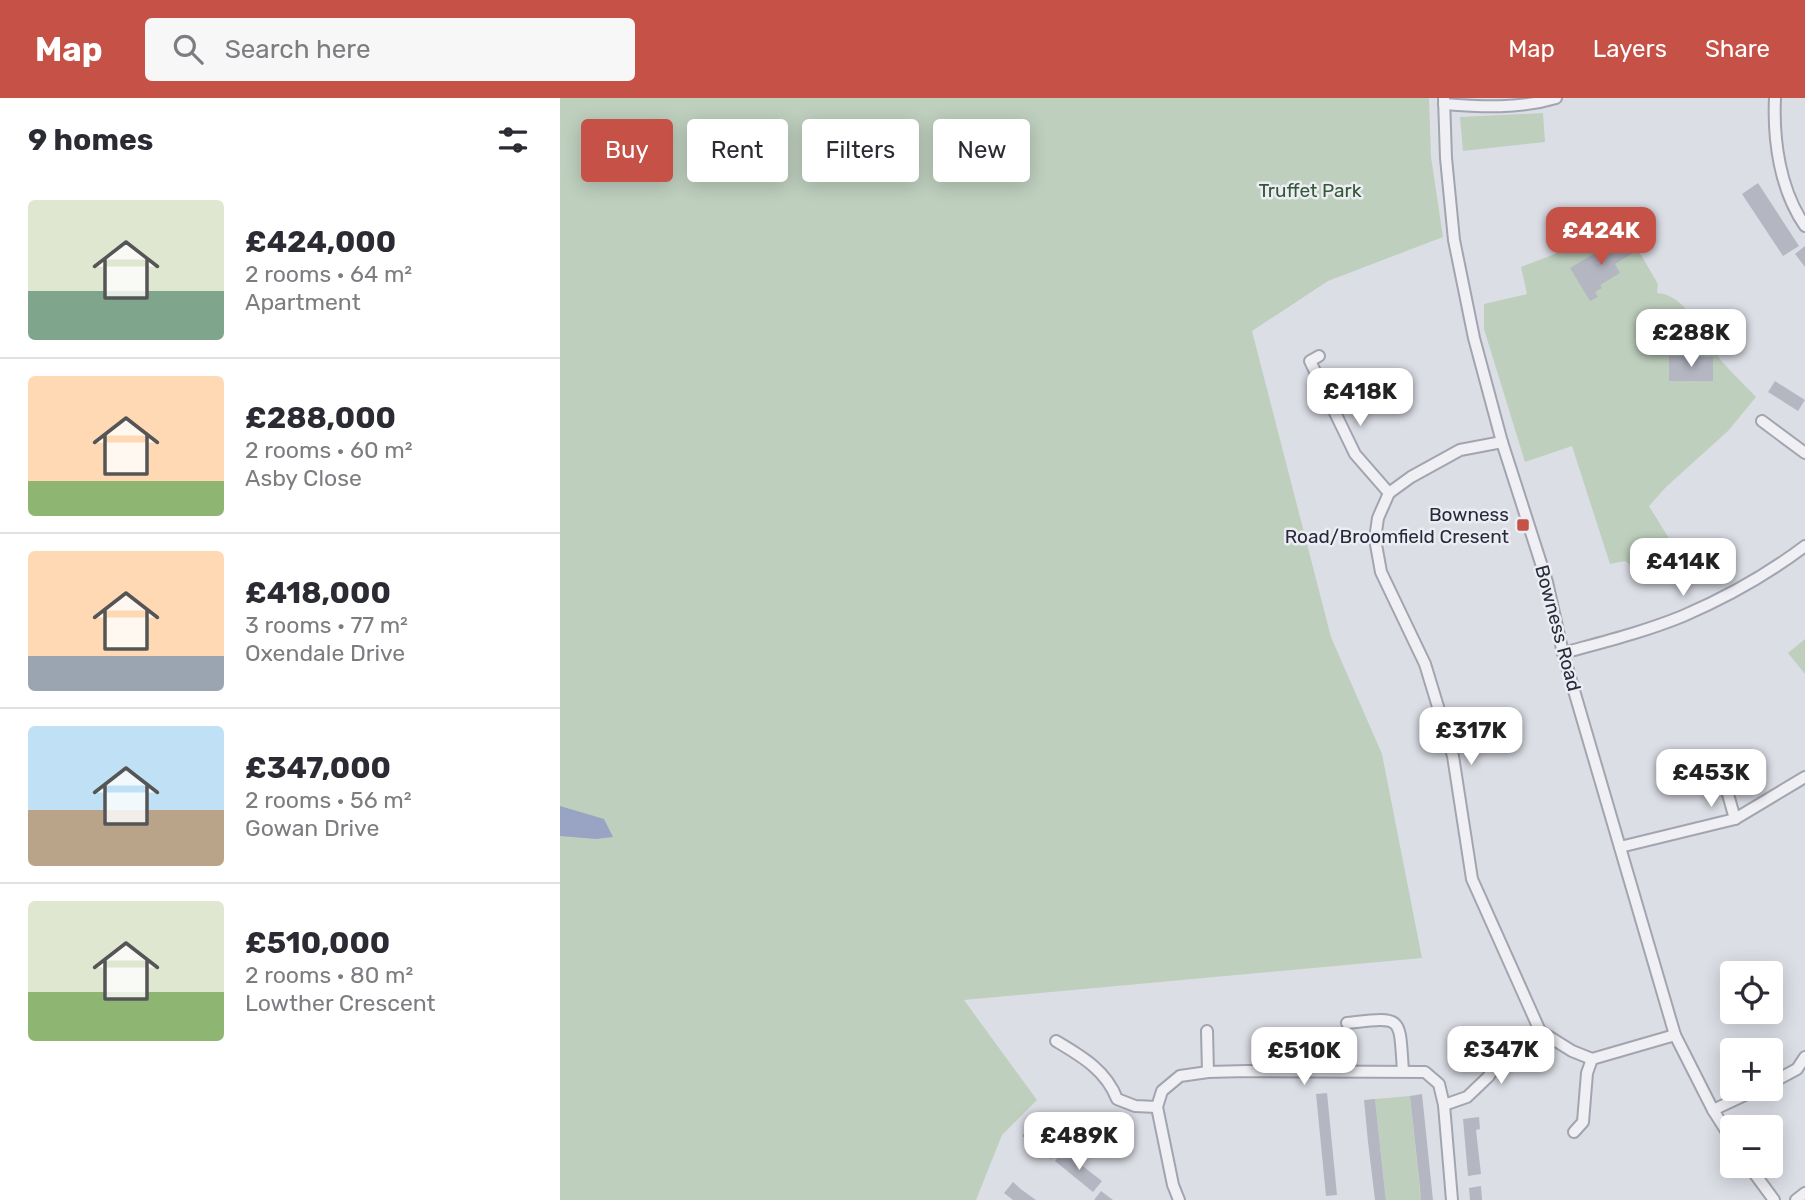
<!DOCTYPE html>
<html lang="en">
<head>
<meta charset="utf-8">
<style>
	:root { --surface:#fff; --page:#f7f7f7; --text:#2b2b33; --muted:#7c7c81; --line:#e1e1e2; --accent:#c55147 }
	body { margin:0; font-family:Rubik,sans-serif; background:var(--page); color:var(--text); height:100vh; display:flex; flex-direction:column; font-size:26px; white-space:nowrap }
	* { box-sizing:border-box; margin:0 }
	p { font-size:23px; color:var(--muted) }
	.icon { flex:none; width:38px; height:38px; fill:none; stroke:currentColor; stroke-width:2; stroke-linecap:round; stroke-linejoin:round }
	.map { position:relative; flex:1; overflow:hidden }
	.sheet { display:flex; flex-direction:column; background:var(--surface); width:560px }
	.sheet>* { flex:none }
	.banner { position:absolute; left:21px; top:21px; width:665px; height:63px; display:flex; gap:14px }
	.buttons { position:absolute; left:1160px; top:863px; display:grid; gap:14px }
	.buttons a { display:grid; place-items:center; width:63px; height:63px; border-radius:7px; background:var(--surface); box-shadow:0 4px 18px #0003; font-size:35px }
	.price { position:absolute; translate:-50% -60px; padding:0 16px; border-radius:14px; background:#fff; color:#222; font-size:23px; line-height:46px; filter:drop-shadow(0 2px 4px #0008) }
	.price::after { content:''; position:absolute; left:50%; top:42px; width:21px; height:16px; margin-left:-10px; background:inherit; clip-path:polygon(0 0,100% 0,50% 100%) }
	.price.current { background:var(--accent); color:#fff }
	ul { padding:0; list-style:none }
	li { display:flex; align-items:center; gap:21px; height:175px; padding:0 28px }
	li+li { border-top:2px solid var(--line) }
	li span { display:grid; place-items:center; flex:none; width:196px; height:140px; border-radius:7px; color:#555 }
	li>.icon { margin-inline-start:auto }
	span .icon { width:84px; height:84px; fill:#fffc; stroke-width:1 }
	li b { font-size:30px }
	h2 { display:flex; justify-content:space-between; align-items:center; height:84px; padding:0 28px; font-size:30px }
	.tag { padding:0 24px; border-radius:7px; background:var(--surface); box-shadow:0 4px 18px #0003; font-size:24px; line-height:63px }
	.tag.current { background:var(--accent); color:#fff }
	header { display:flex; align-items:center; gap:42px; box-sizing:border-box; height:98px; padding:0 35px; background:var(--accent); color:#fff }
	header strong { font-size:33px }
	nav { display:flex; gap:38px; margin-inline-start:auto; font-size:24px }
	.search { width:490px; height:63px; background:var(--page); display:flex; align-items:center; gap:18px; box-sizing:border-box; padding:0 24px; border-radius:7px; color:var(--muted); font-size:26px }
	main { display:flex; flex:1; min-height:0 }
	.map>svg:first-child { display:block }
	.green { fill:#becfbe }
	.water { fill:#99a4c4 }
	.building { fill:#b4b6c2 }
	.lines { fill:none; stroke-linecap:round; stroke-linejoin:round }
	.minor-casing { stroke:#a2a4af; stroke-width:14 }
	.minor { stroke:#efeff4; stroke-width:10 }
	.poi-dot { fill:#c55147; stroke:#ebedf3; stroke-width:2.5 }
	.labels { text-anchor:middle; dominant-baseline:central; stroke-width:5; stroke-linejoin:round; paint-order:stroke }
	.park-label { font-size:19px; fill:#355637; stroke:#ebedf3 }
	.poi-label { font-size:19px; fill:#272a3b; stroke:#ebedf3; text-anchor:end }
	.street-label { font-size:19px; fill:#272a3b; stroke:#ebedf3 }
</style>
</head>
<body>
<header>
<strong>Map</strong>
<div class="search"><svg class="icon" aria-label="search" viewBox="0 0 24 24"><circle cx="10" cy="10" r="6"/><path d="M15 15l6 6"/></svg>Search here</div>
<nav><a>Map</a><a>Layers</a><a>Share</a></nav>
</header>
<main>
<section class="sheet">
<h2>9 homes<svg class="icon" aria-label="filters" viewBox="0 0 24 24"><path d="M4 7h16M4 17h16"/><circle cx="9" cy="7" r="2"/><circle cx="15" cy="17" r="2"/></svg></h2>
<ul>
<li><span style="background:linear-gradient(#dfe7d0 65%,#7fa58c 0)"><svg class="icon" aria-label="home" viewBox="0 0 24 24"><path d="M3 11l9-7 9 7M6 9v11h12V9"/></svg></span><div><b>£424,000</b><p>2 rooms · 64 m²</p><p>Apartment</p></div></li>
<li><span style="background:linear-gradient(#ffd9b3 75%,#8fb573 0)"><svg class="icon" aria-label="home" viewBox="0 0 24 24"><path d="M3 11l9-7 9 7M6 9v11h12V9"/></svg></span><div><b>£288,000</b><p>2 rooms · 60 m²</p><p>Asby Close</p></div></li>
<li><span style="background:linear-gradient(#ffd9b3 75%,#9aa5b1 0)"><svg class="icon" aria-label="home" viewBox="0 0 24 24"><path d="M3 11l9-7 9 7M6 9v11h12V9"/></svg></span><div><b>£418,000</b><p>3 rooms · 77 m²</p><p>Oxendale Drive</p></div></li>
<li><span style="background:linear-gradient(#bfe0f5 60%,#b9a48a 0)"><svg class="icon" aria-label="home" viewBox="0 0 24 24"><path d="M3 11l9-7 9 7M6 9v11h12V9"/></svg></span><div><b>£347,000</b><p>2 rooms · 56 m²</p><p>Gowan Drive</p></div></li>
<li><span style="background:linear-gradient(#dfe7d0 65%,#8fb573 0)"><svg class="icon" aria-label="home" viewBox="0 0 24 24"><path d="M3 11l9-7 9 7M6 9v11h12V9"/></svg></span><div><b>£510,000</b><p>2 rooms · 80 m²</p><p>Lowther Crescent</p></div></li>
</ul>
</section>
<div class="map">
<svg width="1245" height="1102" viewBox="0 0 1245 1102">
	<rect width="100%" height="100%" fill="#dcdee6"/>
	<g class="green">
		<polygon points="0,0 869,0 871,59 883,139 768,183 692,233 771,539 822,656 862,860 404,902 477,1002 442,1037 416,1102 0,1102"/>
		<polygon points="983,15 985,44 903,53 900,19"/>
		<path d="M 1059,119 L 1098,186 L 1097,195 C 1127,197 1138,233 1154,253 C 1166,270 1182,284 1196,299 L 1168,333 L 1106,389 L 1089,408 L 1118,455 L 1084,477 L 1065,463 L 1050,466 L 1012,348 L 965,364 L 924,231 L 924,206 L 967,196 L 961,169 L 1013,149 Z"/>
		<polygon points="1245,541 1245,576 1228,555"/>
		<polygon points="850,998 861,1102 826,1102 815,1001"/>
	</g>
	<polygon class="water" points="0,708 44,721 53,739 36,741 0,738"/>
	<g class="building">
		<polygon points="1198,85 1239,148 1223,158 1182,96"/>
		<polygon points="1064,138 1073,155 1055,166 1060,175 1040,187 1042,190 1035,194 1038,199 1030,203 1010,170"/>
		<polygon points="1245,148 1245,169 1235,156"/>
		<polygon points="1099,214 1122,215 1120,252 1097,253"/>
		<polygon points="1109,258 1153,259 1153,283 1109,283"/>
		<polygon points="1215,283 1245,302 1238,313 1208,294"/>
		<polygon points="767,995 777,1097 766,1098 756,996"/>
		<polygon points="862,996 865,1025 873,1102 861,1102 860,1090 850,998"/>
		<polygon points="815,1001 825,1094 826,1102 815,1102 808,1044 804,1002"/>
		<polygon points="919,1019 920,1031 916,1032 921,1076 908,1078 903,1021"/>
		<polygon points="471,1027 500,1050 491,1061 462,1038"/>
		<polygon points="503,1053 542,1083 533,1094 495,1063"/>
		<polygon points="453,1084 462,1092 476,1102 453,1102 444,1095"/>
		<polygon points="921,1088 922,1102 910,1102 909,1090"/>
		<polygon points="541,1093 553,1102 534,1102"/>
	</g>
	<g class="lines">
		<g class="minor-casing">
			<g id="minor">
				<polyline points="884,0 886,60 894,142 914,240 942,344 987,484 1003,555 1115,937 1153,1012 1172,1042"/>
				<path d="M 1215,0 C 1213,43 1220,92 1245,128"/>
				<path d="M 884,6 C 921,9 959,11 996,0"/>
				<polyline points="759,258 750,263 795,356 829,395"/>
				<polyline points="1202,323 1245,355"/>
				<polyline points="942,344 900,352 851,379 829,395 818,420 815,441 821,474 865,566 893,658 912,781 980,933 1012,953 1032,961 1115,937"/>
				<path d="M 1003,555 C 1043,544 1084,534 1123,518 C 1165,500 1208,476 1245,448"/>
				<polyline points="1160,668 1175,721"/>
				<polyline points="1060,749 1175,721 1245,679"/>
				<path d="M 787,925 C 844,919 839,917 843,973"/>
				<polyline points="647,933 648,974"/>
				<path d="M 496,943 C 521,958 546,972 557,1001 L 575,1008 L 597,1009"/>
				<polyline points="1211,985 1237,971 1245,959"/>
				<polyline points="884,1007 907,999 928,979 947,952 980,933"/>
				<polyline points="1153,1012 1200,990"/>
				<polyline points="1014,1034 1023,1024 1027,975 1032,961"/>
				<polyline points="1189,1068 1214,1102"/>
				<polyline points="619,1102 613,1087 597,1009 602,993 620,978 648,974 687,973 865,974 879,986 884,1007 892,1102"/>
				<polyline points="1236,1102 1245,1095"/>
			</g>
		</g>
		<use href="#minor" class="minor"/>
	</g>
	<rect class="poi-dot" x="956" y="420" width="14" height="14" rx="3.5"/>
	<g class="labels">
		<g class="park-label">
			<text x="750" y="92">Truffet Park</text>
		</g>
		<g class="poi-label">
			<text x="949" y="416">Bowness<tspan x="949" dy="22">Road/Broomfield Cresent</tspan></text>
		</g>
		<g class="street-label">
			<text transform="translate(998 530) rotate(75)">Bowness Road</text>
		</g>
	</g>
</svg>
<div class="buttons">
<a><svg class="icon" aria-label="locate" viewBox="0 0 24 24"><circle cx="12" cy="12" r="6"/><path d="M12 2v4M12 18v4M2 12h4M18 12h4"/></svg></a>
<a>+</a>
<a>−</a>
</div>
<b class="price current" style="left:1041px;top:169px">£424K</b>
<b class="price" style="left:1131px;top:271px">£288K</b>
<b class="price" style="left:800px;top:330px">£418K</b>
<b class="price" style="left:1123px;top:500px">£414K</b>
<b class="price" style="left:911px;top:669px">£317K</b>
<b class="price" style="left:1151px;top:711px">£453K</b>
<b class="price" style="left:941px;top:988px">£347K</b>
<b class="price" style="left:744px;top:989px">£510K</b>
<b class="price" style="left:519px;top:1074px">£489K</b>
<div class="banner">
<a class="tag current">Buy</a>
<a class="tag">Rent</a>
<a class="tag">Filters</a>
<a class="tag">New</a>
</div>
</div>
</main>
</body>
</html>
